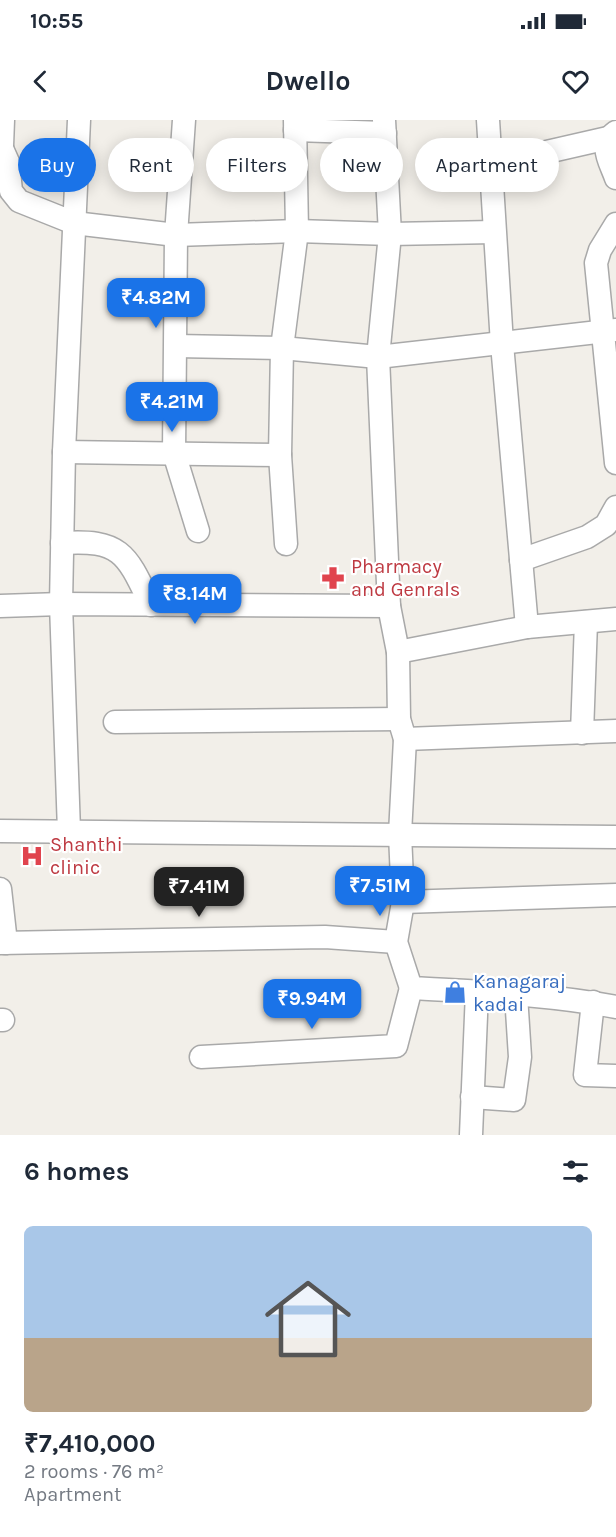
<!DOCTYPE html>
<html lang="en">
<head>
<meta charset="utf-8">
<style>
	:root { --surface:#fff; --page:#f6f6f7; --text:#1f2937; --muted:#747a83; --line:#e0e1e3; --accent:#1a73e8 }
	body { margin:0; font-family:Karla,sans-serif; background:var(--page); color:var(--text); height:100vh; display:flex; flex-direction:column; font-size:22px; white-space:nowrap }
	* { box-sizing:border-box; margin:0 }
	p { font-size:20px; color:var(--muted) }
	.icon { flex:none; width:33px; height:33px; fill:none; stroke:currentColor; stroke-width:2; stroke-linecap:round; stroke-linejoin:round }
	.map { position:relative; height:1015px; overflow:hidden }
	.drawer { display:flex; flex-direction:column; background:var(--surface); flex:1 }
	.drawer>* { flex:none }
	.top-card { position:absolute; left:18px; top:18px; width:580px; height:54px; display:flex; gap:12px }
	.price { position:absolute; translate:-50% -51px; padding:0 14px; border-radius:12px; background:var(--accent); color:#fff; font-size:20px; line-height:39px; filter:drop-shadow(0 2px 3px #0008) }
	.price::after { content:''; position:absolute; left:50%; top:36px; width:18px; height:14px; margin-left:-9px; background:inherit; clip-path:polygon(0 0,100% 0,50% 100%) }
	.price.selected { background:#222; color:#fff }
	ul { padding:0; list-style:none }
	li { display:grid; align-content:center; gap:12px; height:318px; padding:0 24px }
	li+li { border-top:2px solid var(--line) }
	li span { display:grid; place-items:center; height:186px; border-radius:9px; color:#555 }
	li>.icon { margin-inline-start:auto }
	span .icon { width:108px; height:108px; fill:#fffc; stroke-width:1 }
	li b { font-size:26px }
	h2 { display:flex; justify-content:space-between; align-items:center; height:72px; padding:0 24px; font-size:26px }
	.pill { padding:0 21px; border-radius:27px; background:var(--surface); box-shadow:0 3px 15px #0003; font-size:21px; line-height:54px }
	.pill.selected { background:var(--accent); color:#fff }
	.status { display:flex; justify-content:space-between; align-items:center; height:42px; padding:0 30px; background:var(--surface); direction:ltr }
	.status svg { height:16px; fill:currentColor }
	header { display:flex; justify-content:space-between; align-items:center; height:78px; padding:0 24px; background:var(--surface); font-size:27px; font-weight:700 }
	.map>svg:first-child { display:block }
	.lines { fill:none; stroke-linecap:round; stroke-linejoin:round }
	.minor-casing { stroke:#a9a9a9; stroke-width:25 }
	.minor { stroke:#fff; stroke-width:22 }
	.labels { text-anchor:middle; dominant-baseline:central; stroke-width:4.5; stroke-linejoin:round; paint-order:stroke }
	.health-label { font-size:20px; fill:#be3a42; stroke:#fff; text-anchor:start }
	.shop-label { font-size:20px; fill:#366cbe; stroke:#fff; text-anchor:start }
</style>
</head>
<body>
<div class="status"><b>10:55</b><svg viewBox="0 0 49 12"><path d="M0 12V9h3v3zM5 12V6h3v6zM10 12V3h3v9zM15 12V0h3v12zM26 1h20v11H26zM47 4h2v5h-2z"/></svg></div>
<header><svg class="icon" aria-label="back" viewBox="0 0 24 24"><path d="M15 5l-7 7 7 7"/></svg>Dwello<svg class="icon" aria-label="heart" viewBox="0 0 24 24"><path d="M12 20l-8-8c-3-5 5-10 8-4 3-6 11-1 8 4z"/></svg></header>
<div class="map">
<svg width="616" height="1015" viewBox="0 0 616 1015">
	<rect width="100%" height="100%" fill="#f2efe9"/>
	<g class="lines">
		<g class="minor-casing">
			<g id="minor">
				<polyline points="184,0 176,115 174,333 198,411"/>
				<path d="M 384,0 L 390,114 L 378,237 L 389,486 L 398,532 L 399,599 L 405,619 L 400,714 L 403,782 L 396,822 L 411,868 C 479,872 549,874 616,887"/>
				<polyline points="488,0 502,224 527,507"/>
				<polyline points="295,10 385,13"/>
				<path d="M 616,12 C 598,25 610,41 616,58"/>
				<polyline points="0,24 8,42 11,71 19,81 74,103 176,115 297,111 390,114 494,112"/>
				<polyline points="2,26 3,0"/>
				<polyline points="490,45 608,18"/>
				<polyline points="616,104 600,130 596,143 616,343"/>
				<polyline points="176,226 282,228 378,237 616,210"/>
				<polyline points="64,332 280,335"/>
				<path d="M 62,423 C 122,419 127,435 151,485"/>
				<polyline points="286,424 280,335 282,228 297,111 295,0"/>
				<polyline points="521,440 587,417 606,405 616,387"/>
				<polyline points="0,486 61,484 389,486"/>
				<polyline points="398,532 527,507 616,499"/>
				<polyline points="115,602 399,599"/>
				<polyline points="582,613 586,502"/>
				<polyline points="405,619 616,611"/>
				<polyline points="0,711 616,717"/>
				<polyline points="69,711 61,484 64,332 79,0"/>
				<polyline points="0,769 6,823"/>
				<polyline points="403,782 616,775"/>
				<polyline points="0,823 325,817 396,822"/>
				<polyline points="593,882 585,955 616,956"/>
				<polyline points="0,900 3,900"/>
				<polyline points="201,937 396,926 411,868"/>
				<polyline points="472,977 514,980 520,937 516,875"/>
				<polyline points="471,1015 477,872"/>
			</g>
		</g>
		<use href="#minor" class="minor"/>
	</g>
	<defs>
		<g id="pharmacy-bare" transform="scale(1.8)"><path d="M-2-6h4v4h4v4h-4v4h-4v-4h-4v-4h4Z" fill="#e0444e" stroke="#fff" stroke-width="2.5" paint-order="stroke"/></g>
		<g id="hospital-bare" transform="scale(1.8)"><path d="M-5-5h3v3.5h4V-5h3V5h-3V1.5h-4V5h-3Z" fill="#e0444e" stroke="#fff" stroke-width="2.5" paint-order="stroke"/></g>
		<g id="shop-bare" transform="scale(1.8)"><path d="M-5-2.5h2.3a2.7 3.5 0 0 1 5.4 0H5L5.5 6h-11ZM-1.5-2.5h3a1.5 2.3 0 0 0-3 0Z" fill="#3f7fe0" stroke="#fff" stroke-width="2.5" paint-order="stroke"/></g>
	</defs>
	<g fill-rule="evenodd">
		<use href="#pharmacy-bare" x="333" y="458"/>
		<use href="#hospital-bare" x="32" y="736"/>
		<use href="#shop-bare" x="455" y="872"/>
	</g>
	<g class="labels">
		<g class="health-label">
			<text x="351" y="446">Pharmacy<tspan x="351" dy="23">and Genrals</tspan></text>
			<text x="50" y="724">Shanthi<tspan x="50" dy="23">clinic</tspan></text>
		</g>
		<g class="shop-label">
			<text x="473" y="861">Kanagaraj<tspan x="473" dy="23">kadai</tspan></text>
		</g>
	</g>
</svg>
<b class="price" style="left:156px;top:209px">₹4.82M</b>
<b class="price" style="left:172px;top:313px">₹4.21M</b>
<b class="price" style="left:195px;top:505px">₹8.14M</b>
<b class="price" style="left:380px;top:797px">₹7.51M</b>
<b class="price selected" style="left:199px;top:798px">₹7.41M</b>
<b class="price" style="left:312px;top:910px">₹9.94M</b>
<div class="top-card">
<a class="pill selected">Buy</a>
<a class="pill">Rent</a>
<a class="pill">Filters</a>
<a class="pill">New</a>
<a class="pill">Apartment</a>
</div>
</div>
<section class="drawer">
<h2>6 homes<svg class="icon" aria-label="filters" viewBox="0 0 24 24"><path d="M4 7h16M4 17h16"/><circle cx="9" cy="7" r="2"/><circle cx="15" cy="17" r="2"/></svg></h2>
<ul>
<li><span style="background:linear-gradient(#a9c7e8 60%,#b9a48a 0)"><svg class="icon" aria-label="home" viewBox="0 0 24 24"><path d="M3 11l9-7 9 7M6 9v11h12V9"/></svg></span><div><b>₹7,410,000</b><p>2 rooms · 76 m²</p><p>Apartment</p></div></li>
</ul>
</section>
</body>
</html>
